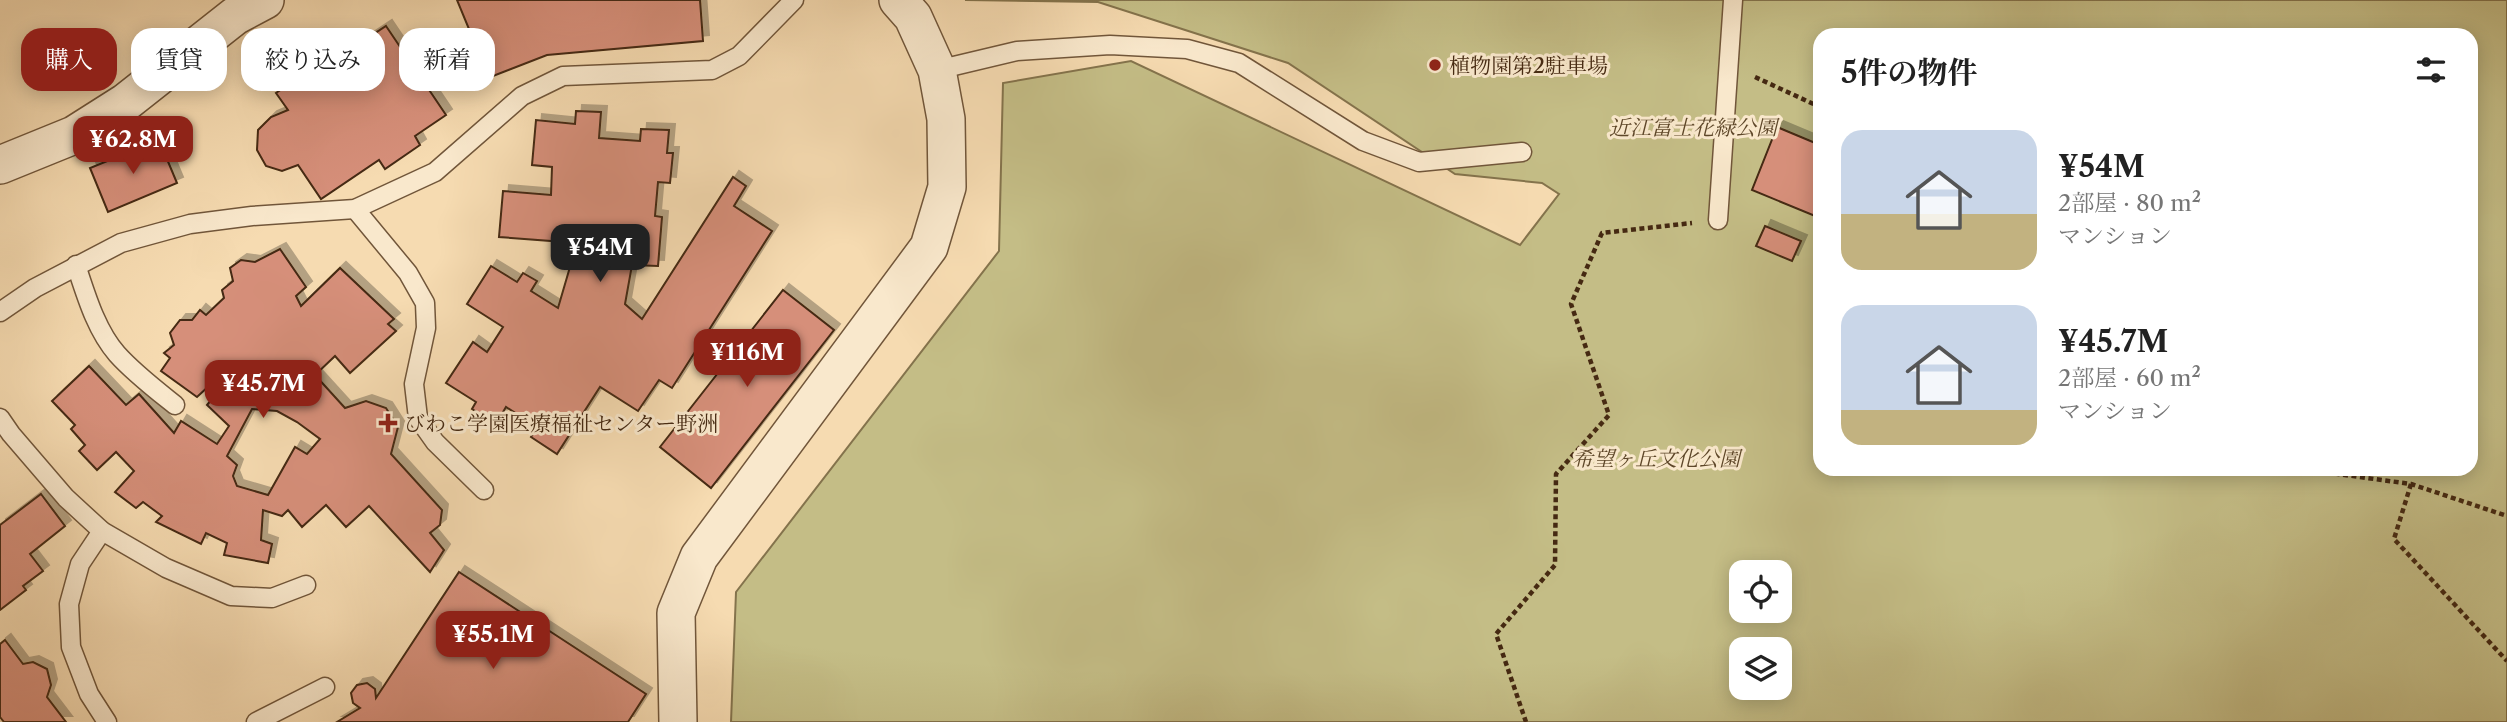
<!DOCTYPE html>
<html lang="ja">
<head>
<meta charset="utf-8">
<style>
	:root { --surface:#fff; --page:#f2f2f2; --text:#222; --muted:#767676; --accent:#8f2418 }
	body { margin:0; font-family:"Libre Caslon Text","Noto Serif JP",serif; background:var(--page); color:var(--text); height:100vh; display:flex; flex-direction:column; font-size:26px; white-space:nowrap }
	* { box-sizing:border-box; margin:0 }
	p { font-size:23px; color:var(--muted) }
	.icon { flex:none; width:38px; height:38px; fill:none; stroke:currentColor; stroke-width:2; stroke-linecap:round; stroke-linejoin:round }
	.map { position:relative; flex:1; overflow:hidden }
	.details { position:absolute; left:1813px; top:28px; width:665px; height:448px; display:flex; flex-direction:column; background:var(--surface); border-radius:21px; box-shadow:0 4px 18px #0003 }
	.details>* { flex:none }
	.top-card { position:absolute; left:21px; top:28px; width:665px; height:63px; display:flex; gap:14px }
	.buttons { position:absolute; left:1729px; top:560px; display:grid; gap:14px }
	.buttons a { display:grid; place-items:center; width:63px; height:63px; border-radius:14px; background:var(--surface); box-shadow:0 4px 18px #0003; font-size:35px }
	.price { position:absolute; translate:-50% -60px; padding:0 16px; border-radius:14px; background:var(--accent); color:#fff; font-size:23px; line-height:46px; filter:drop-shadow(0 2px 4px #0008) }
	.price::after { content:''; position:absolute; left:50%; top:42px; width:21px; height:16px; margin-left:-10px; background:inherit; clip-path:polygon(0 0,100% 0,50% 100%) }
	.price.current { background:#222; color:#fff }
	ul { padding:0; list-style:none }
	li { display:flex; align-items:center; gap:21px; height:175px; padding:0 28px }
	li span { display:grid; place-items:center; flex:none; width:196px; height:140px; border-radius:21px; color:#555 }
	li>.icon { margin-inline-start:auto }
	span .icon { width:84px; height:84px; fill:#fffc; stroke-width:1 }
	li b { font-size:30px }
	h2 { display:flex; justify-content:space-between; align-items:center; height:84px; padding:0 28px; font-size:30px }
	.pill { padding:0 24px; border-radius:21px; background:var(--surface); box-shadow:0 4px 18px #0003; font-size:24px; line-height:63px }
	.pill.current { background:var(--accent); color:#fff }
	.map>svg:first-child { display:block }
	.green { fill:#c4bd86; stroke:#84734c; stroke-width:2; fill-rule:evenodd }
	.building { fill:#d68f7a; stroke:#452912; stroke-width:2; fill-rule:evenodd; filter:url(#shadow) }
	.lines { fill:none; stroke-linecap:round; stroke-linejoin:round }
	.service-casing { stroke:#71563a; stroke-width:21 }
	.minor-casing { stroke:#71563a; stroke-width:40 }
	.path { stroke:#452912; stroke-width:4.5; stroke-dasharray:5 3.5; stroke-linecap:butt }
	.service { stroke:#f9e8cc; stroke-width:18 }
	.minor { stroke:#f9e8cc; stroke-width:37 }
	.poi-dot { fill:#8f2418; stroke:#f9e8cc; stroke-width:2.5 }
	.labels { text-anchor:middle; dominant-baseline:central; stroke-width:6; stroke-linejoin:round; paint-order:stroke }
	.poi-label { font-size:21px; fill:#452912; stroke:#f9e8cc; text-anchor:start }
	.park-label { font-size:21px; font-style:italic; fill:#5e4729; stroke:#f9e8cc }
</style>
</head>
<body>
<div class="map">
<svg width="2507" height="722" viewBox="0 0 2507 722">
	<defs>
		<filter id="shadow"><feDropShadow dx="6" dy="-6" stdDeviation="0" flood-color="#0004"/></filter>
	</defs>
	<rect width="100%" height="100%" fill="#f6dbb1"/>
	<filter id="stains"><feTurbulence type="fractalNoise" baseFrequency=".00286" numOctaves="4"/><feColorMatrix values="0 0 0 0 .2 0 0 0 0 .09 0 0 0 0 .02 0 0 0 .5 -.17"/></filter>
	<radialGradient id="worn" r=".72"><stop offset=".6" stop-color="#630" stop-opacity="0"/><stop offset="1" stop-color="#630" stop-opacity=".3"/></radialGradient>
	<path class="green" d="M 965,0 L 2507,0 L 2507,722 L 731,722 L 736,592 L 999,251 L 1003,83 L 1131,61 L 1520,245 L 1559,194 L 1542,183 L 1455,174 L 1288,63 L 1098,2 ZM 1820,35 L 2471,35 L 2471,469 L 1820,469 ZM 1741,572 L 1780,572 L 1780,611 L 1741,611 ZM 1741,649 L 1780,649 L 1780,688 L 1741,688 Z"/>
	<g class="building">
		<polygon points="457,0 700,0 703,41 547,55 488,78 482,63 470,68 463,51 476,46"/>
		<polygon points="386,26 446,115 415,136 420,145 385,169 379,160 321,199 298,165 282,171 266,166 257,150 258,130 271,117 288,110 276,93 354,40 357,45"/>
		<polygon points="576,111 601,112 599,138 640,141 641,129 669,130 667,153 673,153 670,183 658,182 655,216 662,217 658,266 632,265 625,304 642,319 733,177 746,186 734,206 772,231 672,388 659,380 638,411 600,387 557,454 531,437 537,427 506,407 496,424 472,409 476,402 446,383 473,342 487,352 503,327 467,304 491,266 517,282 523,273 537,281 531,291 558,308 577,243 499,237 503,191 551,195 552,167 532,165 536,120 575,124"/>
		<polygon points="1777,127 1820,145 1820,218 1752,190"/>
		<polygon points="159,140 177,183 108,212 90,168"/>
		<polygon points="1765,226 1801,241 1792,261 1756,246"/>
		<path d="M 280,249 L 306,287 L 296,296 L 301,306 L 340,268 L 394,319 L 388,324 L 396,331 L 350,373 L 335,356 L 315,375 L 345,408 L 366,401 L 386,408 L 398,427 L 391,454 L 442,510 L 440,525 L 430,533 L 444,550 L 430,572 L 369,506 L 346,527 L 326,505 L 302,527 L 288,510 L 282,516 L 263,510 L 261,540 L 272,544 L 268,563 L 224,555 L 227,543 L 206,533 L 201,544 L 156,522 L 162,516 L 143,502 L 136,508 L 115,492 L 134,471 L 116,452 L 97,470 L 79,451 L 85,445 L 71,429 L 75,425 L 52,401 L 89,366 L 126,405 L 139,394 L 174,433 L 181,421 L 217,444 L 229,426 L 207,405 L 217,393 L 210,385 L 197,397 L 161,371 L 170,358 L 164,353 L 174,345 L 170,333 L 180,320 L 192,320 L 200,310 L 206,315 L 224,298 L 222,290 L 233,281 L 230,268 L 241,260 L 255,262 ZM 252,409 L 277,411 L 297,422 L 320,439 L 307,454 L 295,447 L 268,495 L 237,486 L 233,476 L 237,465 L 227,456 Z"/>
		<polygon points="783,290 834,330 711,488 660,447"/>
		<polygon points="41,494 65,526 30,554 43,571 23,586 26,590 0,610 0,525"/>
		<polygon points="459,572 646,694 628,722 337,722 360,708 353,703 351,693 357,685 367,683 375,689 376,698"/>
		<polygon points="5,640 23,664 33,662 47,669 51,685 47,697 66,722 4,722 0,717 0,644"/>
	</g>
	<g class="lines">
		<g class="service-casing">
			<g id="service">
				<polyline points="937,70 1017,51 1110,45 1187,49 1239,63 1363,141 1419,162 1522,152"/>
				<polyline points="355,209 408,273 425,303 426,328 414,384 418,418 435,442 484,490"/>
				<polyline points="1718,220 1733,0"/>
				<path d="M 76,265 C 86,295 96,330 117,354 C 134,373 155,389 175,405"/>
				<polyline points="0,312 35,288 121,243 190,224 252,216 355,209 435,172 522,96 563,76 712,70 739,56 794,0"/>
				<polyline points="0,418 11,434 66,498 102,531 166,568 231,596 272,598 306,585"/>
				<polyline points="102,531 80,564 69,604 71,647 89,694 107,722"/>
				<polyline points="256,722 325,687"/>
			</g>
		</g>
		<g class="minor-casing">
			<g id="minor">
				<polyline points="0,165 74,135 126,102 235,16 265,0"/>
				<polyline points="678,722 676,613 699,557 929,247 947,187 946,119 937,70 913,17 898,0"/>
			</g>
		</g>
		<g class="path">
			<polyline points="1755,77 1820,107"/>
			<polyline points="2301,469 2411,484 2507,516"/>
			<polyline points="2411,484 2394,539 2507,661"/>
			<polyline points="1526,722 1496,634 1555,565 1556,474 1609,415 1571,304 1602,233 1692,223"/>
		</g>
		<use href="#service" class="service"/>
		<use href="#minor" class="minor"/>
	</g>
	<g class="poi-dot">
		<circle cx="1435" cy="65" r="7"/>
		<path d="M384.5 412.5h7v7h7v7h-7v7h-7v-7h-7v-7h7z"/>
	</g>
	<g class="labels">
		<g class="poi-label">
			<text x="1449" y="65">植物園第2駐車場</text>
			<text x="404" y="423">びわこ学園医療福祉センター野洲</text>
		</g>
		<g class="park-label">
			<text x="1693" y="127">近江富士花緑公園</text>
			<text x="1656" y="458">希望ヶ丘文化公園</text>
		</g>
	</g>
	<rect width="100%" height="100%" filter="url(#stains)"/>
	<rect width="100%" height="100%" fill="url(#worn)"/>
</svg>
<div class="buttons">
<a><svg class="icon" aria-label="locate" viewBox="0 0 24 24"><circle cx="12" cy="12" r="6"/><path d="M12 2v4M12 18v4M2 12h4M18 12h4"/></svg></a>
<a><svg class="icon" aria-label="layers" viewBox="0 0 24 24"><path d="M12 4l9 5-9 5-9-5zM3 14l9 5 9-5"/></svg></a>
</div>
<b class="price" style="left:133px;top:176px">¥62.8M</b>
<b class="price current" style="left:600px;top:284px">¥54M</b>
<b class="price" style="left:747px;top:389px">¥116M</b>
<b class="price" style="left:263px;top:420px">¥45.7M</b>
<b class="price" style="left:493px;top:671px">¥55.1M</b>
<div class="top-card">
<a class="pill current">購入</a>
<a class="pill">賃貸</a>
<a class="pill">絞り込み</a>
<a class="pill">新着</a>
</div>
<section class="details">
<h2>5件の物件<svg class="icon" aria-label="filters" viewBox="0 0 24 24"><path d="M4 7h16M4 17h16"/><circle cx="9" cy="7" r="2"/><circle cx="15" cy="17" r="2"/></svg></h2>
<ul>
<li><span style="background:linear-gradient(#c9d6e8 60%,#c2b280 0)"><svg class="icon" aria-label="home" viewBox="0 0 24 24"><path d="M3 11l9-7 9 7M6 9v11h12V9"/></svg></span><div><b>¥54M</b><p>2部屋 · 80 m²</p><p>マンション</p></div></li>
<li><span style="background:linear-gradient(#c9d6e8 75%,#c2b280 0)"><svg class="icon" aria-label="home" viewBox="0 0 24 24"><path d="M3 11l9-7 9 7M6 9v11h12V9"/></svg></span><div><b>¥45.7M</b><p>2部屋 · 60 m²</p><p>マンション</p></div></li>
</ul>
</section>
</div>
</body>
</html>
